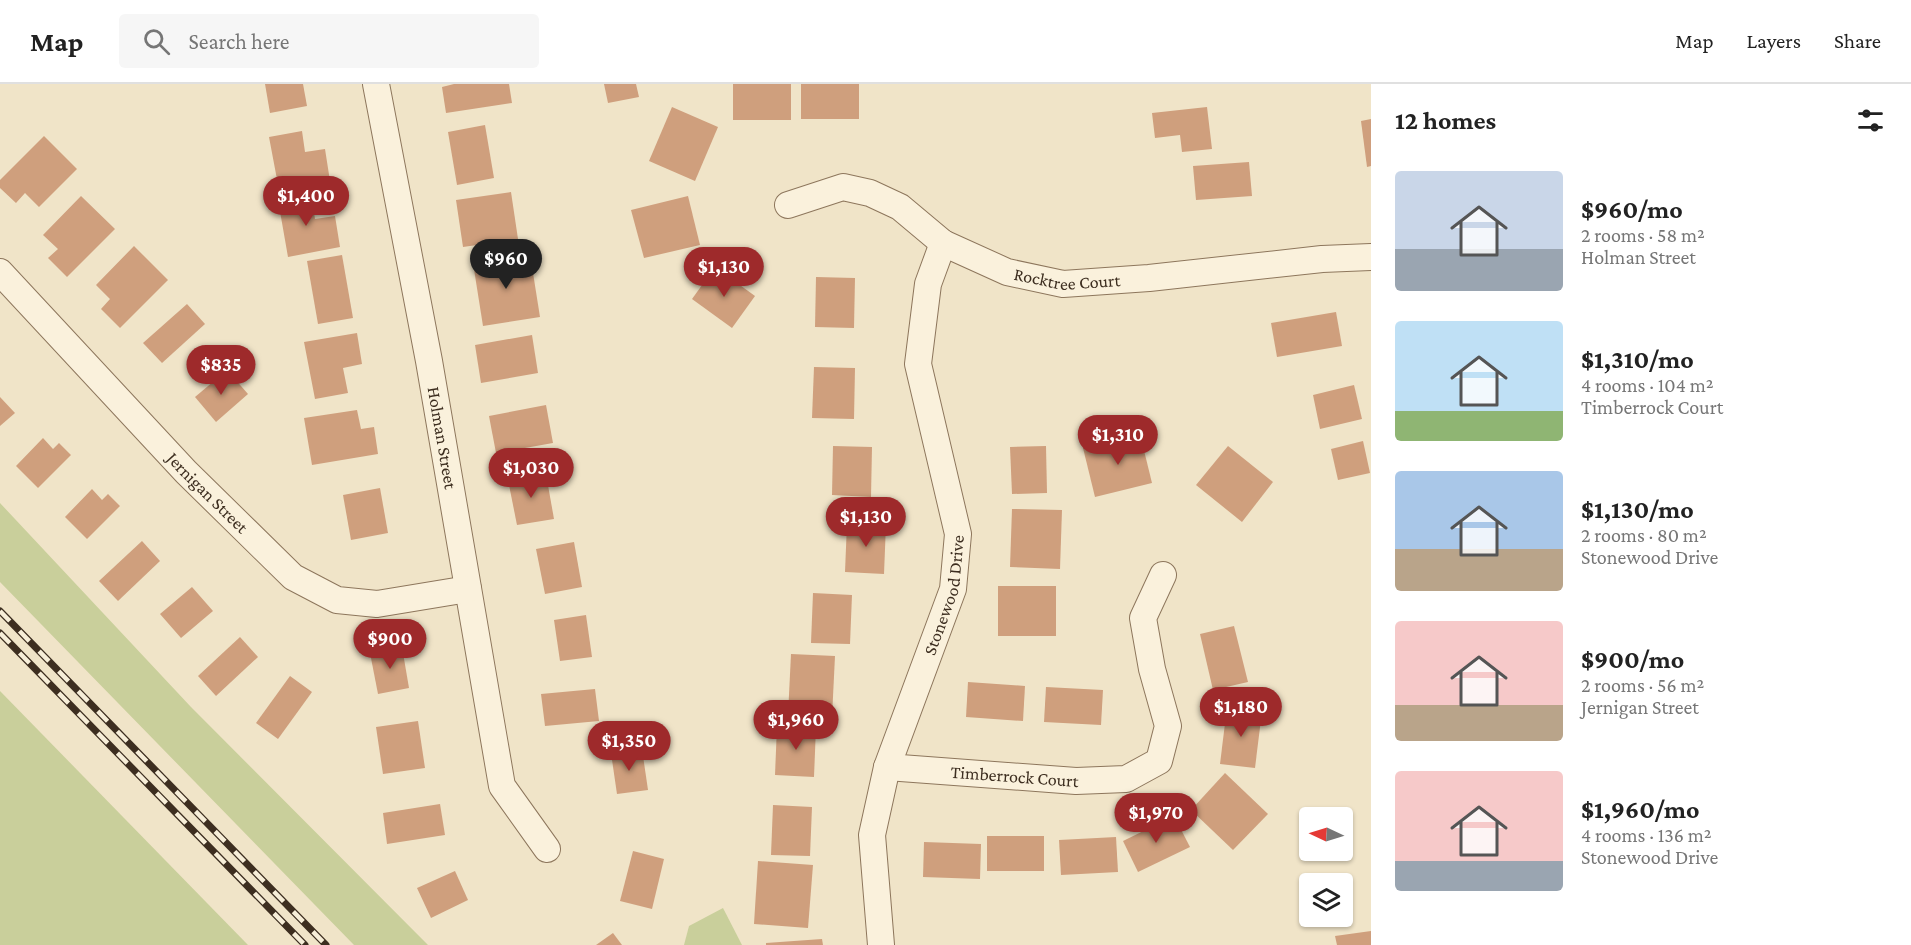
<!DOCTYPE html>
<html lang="en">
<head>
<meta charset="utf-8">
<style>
	:root { --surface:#fff; --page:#f6f6f6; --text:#222; --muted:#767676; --line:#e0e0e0; --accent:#9e2a2b }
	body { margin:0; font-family:"Crimson Pro",serif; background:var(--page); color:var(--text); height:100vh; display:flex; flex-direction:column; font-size:22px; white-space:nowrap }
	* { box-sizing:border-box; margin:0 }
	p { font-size:20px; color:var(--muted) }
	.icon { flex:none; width:33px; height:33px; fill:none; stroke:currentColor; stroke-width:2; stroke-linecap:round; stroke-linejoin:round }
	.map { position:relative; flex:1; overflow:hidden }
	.sheet { display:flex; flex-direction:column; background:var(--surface); width:540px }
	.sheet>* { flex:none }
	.needle { width:39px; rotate:274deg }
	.tools { position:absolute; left:1299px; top:723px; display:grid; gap:12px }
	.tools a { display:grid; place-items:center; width:54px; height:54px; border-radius:6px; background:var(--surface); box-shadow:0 2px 4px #0004; font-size:30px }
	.price { position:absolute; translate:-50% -51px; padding:0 14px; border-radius:21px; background:var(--accent); color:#fff; font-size:20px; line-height:39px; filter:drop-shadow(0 2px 3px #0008) }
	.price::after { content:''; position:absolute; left:50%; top:36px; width:18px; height:14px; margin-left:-9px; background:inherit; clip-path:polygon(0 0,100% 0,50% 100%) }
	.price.on { background:#222; color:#fff }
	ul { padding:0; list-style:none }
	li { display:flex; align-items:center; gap:18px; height:150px; padding:0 24px }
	li span { display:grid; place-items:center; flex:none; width:168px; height:120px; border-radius:6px; color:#555 }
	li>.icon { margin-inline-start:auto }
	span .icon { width:72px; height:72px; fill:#fffc; stroke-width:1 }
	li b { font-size:26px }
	h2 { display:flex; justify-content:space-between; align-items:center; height:72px; padding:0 24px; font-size:26px }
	header { display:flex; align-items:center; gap:36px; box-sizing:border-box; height:84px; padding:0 30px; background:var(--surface); border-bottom:2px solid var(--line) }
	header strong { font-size:28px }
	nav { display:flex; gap:33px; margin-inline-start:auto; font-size:21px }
	.search { width:420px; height:54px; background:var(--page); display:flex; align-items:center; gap:15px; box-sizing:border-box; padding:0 21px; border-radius:6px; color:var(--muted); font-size:22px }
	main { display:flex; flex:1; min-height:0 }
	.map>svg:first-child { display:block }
	.green { fill:#c9cf9b }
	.building { fill:#cf9f7d }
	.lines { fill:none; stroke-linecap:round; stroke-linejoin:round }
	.street-casing { stroke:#8d765c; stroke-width:28 }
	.street { stroke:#faf1dc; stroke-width:26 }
	.rail-casing { stroke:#3d2e20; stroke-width:7 }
	.rail { stroke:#f7eed8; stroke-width:4.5; stroke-dasharray:14; stroke-linecap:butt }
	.labels { text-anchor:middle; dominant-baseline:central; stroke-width:5; stroke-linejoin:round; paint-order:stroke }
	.street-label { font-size:18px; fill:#3d2e20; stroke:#f7eed8 }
</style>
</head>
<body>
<header>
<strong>Map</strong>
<div class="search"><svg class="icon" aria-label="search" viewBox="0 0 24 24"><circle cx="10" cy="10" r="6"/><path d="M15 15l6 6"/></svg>Search here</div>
<nav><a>Map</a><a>Layers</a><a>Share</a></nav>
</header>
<main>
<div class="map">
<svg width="1371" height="861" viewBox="0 0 1371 861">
	<rect width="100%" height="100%" fill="#f0e4c8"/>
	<g class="green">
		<polygon points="0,419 191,623 428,861 354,861 0,498"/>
		<polygon points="0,607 248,861 0,861"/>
		<polygon points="723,824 742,861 684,861 689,842"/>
	</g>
	<g class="building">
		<polygon points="265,0 303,0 307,22 270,29"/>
		<polygon points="454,0 509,0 512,19 446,29 442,3"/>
		<polygon points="604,0 636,0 639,13 608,19"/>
		<rect x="733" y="0" width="58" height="36"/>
		<rect x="801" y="0" width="58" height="35"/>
		<polygon points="672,23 718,43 695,97 649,77"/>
		<polygon points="1207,23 1212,65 1182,68 1180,51 1155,54 1152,29"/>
		<polygon points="1371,35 1371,82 1367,83 1361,37"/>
		<polygon points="485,41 494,94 457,101 448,48"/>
		<polygon points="302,47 305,68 325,65 330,97 279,106 269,53"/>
		<polygon points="44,52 77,85 39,123 25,109 16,119 0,104 0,96"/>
		<polygon points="1249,78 1252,112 1196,116 1193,82"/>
		<polygon points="511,108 518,155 463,163 456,116"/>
		<polygon points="311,110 315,135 335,132 340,163 288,173 278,116"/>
		<polygon points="81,112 115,145 67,193 48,174 58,165 43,151"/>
		<polygon points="688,112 700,161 644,174 631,126"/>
		<polygon points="134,162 168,196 120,244 101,225 110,215 96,201"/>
		<polygon points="530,170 540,233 483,242 473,179"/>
		<polygon points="342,171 353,234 318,240 307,177"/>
		<polygon points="715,183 755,212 732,244 692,215"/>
		<polygon points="816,193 855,194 854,244 815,243"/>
		<polygon points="187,220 205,240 162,279 143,259"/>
		<polygon points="1336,228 1342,262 1277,273 1271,239"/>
		<polygon points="357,249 362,280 343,284 348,309 315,315 304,258"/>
		<polygon points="532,251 538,289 481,299 475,261"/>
		<polygon points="814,283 855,284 854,335 812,334"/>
		<polygon points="227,286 248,310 216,338 195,313"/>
		<polygon points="1354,301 1362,335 1320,345 1313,311"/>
		<polygon points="0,313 15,329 0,342"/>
		<polygon points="546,321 553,359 496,369 489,332"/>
		<polygon points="357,326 361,345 374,343 378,370 312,381 304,334"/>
		<polygon points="1140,350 1152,399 1095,413 1083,364"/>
		<polygon points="43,354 53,365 59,359 71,371 38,404 16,382"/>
		<polygon points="1363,357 1370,389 1338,396 1331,365"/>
		<polygon points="833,362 872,363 871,413 832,411"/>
		<polygon points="1046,362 1047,409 1012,410 1010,363"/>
		<polygon points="1228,362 1273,398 1242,438 1196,401"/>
		<polygon points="546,390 554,435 517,441 508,396"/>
		<polygon points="380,404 388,449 351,456 343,411"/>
		<polygon points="92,405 102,416 108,410 120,422 87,455 65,433"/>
		<polygon points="1012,425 1062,426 1060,485 1010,483"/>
		<polygon points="847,439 886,440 884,490 845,488"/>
		<polygon points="142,457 160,477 118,517 99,497"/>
		<polygon points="574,458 582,503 545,510 536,465"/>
		<rect x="998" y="502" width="58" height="50"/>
		<polygon points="192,503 213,527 181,554 160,530"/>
		<polygon points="813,509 852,511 850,560 811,559"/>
		<polygon points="586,531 592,573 560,577 554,536"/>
		<polygon points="1234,542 1248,598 1213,606 1200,550"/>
		<polygon points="240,553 258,573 216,612 198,592"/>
		<polygon points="402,563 409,604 378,610 370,569"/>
		<polygon points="791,570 835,572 832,633 788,631"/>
		<polygon points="290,592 312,608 278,655 256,639"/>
		<polygon points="968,598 1025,602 1023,637 966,633"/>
		<polygon points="1046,603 1103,606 1101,641 1044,638"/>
		<polygon points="595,605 599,637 545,642 541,610"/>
		<polygon points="1227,623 1262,627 1255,684 1220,680"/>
		<polygon points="418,637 425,684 383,690 376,643"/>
		<polygon points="777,642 816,643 814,693 775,691"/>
		<polygon points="642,665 648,706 617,710 611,669"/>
		<polygon points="1225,689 1268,730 1233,766 1191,726"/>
		<polygon points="440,720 445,751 387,760 383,729"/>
		<polygon points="773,721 812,723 810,772 771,771"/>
		<polygon points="1174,732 1190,763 1138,788 1123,757"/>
		<rect x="987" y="752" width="57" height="35"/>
		<polygon points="1116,753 1118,788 1061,791 1059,756"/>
		<polygon points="924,758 981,760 980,795 923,793"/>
		<polygon points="633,767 664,775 652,825 620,817"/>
		<polygon points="758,777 813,781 808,844 754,840"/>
		<polygon points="455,787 468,816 431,834 417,804"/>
		<polygon points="1371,847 1371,861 1337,861 1335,852"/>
		<polygon points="613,849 622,861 596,861"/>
		<polygon points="822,855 823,861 766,861 766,859"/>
	</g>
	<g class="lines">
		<g class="street-casing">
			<g id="street">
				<path id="s1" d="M 376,0 L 429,277 L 502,702 L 547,765"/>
				<path id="s2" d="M 788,121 L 843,103 L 870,109 L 900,123 L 943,159 L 1007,188 L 1063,200 L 1149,194 L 1322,175 L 1371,173"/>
				<path id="s3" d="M 0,188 L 186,388 L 293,493 L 337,516 L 377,520 L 468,505"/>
				<path id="s4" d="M 887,683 L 1076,697 L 1126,695 L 1159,677 L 1168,642 L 1152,585 L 1143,534 L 1163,491"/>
				<path id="s5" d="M 881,861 L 872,751 L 887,683 L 953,505 L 958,450 L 918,280 L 928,200 L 943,159"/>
			</g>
		</g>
		<use href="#street" class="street"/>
		<g class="rail-casing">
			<g id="rail">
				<polyline points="0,527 326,861"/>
				<polyline points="0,549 305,861"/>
			</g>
		</g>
		<use href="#rail" class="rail"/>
	</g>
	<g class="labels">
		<g class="street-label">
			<text stroke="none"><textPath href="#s2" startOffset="306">Rocktree Court</textPath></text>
			<text stroke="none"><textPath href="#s1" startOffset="360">Holman Street</textPath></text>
			<text stroke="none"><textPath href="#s3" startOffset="303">Jernigan Street</textPath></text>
			<text stroke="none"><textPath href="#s5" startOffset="362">Stonewood Drive</textPath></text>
			<text stroke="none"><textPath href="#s4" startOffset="128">Timberrock Court</textPath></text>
		</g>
	</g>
</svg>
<div class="tools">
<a><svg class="needle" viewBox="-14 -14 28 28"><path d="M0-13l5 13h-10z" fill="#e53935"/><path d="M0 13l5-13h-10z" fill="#767676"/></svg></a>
<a><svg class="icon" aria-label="layers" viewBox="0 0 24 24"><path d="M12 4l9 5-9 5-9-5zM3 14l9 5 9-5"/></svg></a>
</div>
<b class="price" style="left:306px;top:143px">$1,400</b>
<b class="price on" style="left:506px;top:206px">$960</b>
<b class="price" style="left:724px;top:214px">$1,130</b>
<b class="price" style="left:221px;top:312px">$835</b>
<b class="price" style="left:1118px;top:382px">$1,310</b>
<b class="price" style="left:531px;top:415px">$1,030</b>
<b class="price" style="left:866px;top:464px">$1,130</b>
<b class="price" style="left:390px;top:586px">$900</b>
<b class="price" style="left:1241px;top:654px">$1,180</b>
<b class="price" style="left:796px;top:667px">$1,960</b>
<b class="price" style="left:629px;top:688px">$1,350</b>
<b class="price" style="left:1156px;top:760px">$1,970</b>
</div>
<section class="sheet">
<h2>12 homes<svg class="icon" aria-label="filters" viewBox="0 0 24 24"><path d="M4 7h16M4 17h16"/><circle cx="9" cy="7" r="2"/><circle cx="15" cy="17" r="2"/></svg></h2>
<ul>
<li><span style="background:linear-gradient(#c9d6e8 65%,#9aa5b1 0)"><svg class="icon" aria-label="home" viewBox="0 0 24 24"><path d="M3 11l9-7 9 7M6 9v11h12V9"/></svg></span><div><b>$960/mo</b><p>2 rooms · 58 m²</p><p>Holman Street</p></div></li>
<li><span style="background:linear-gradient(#bfe0f5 75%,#8fb573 0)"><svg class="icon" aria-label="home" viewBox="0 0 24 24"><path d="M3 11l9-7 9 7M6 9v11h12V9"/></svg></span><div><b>$1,310/mo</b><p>4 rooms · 104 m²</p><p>Timberrock Court</p></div></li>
<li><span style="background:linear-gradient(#a9c7e8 65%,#b9a48a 0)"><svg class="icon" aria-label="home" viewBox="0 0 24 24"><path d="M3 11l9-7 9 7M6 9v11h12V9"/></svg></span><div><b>$1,130/mo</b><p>2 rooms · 80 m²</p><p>Stonewood Drive</p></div></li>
<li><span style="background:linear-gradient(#f6c9c9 70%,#b9a48a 0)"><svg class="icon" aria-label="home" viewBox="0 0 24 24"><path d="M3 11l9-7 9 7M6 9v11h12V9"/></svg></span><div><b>$900/mo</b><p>2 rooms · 56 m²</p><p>Jernigan Street</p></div></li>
<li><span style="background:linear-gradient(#f6c9c9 75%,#9aa5b1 0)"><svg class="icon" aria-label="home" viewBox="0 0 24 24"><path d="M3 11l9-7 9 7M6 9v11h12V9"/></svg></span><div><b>$1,960/mo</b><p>4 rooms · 136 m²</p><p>Stonewood Drive</p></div></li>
</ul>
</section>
</main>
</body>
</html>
